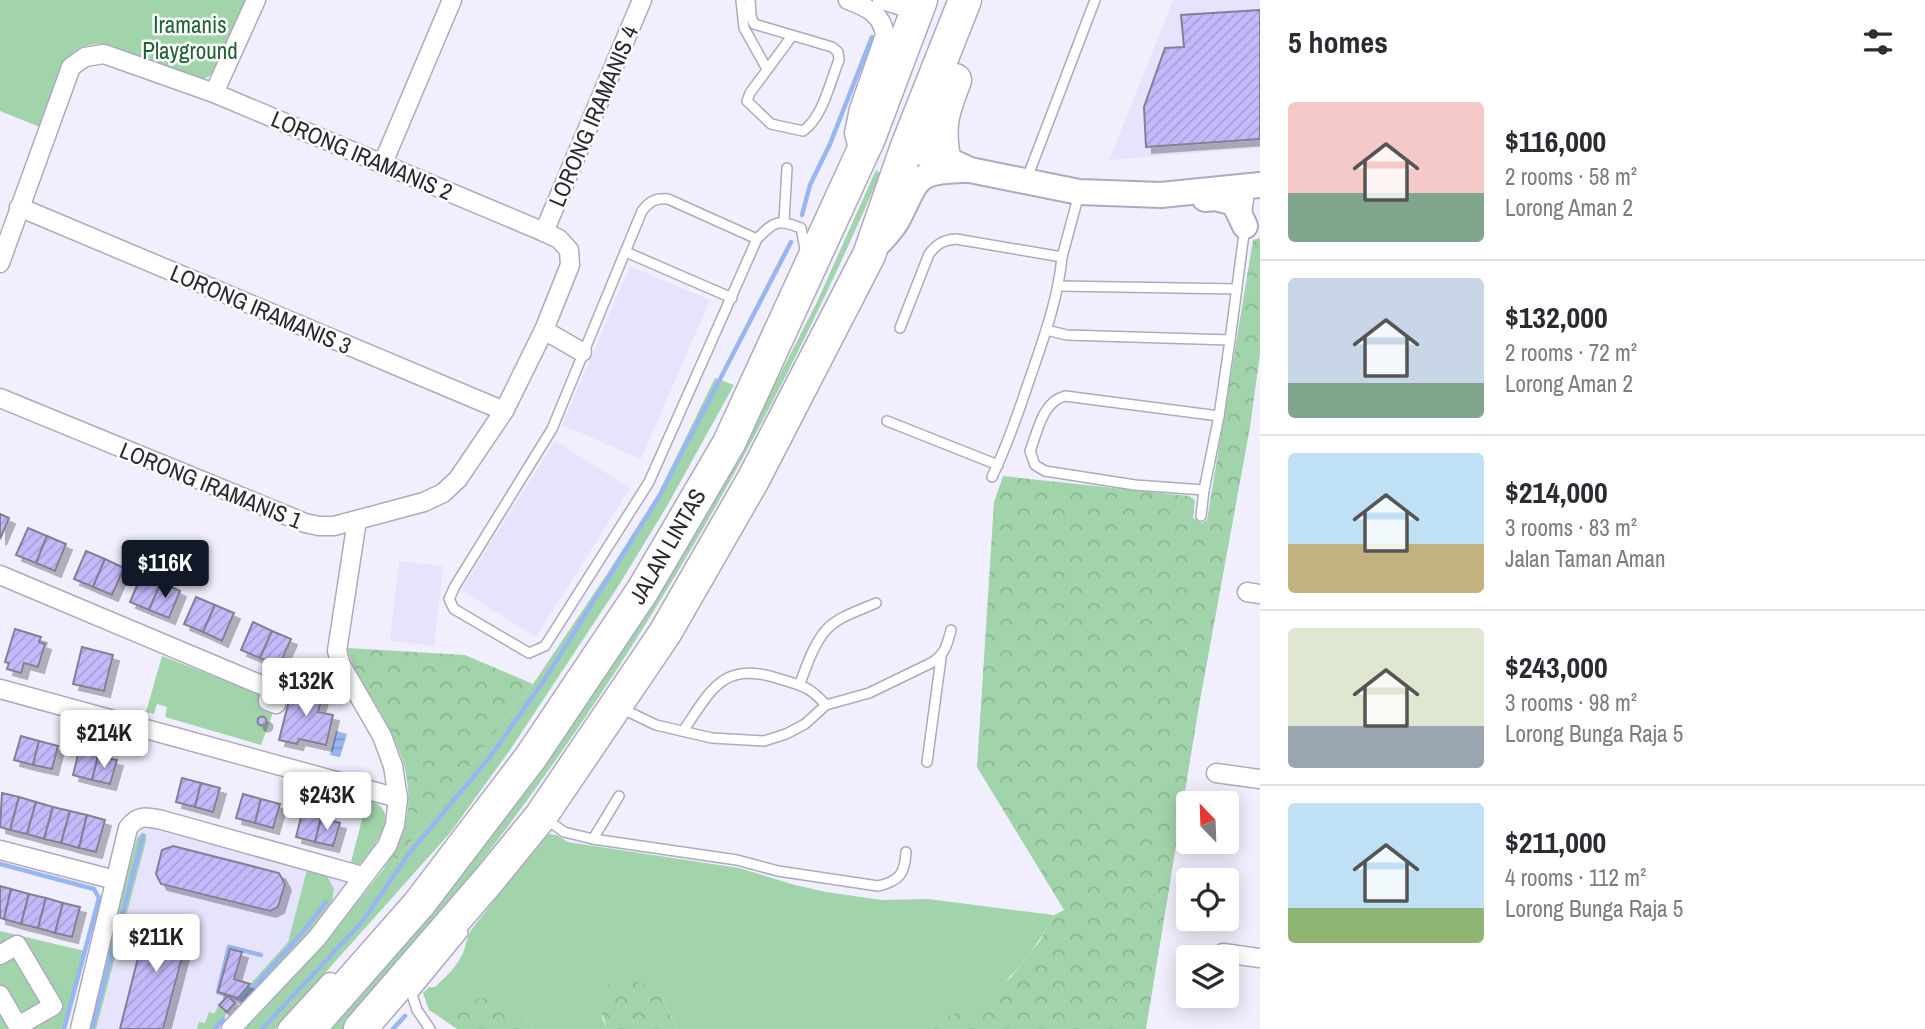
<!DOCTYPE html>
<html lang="en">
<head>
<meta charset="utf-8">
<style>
	:root { --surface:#fff; --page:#f7f7f7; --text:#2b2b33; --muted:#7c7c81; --line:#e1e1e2; --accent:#111827 }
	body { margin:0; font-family:"Archivo Narrow",sans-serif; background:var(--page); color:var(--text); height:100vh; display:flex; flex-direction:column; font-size:26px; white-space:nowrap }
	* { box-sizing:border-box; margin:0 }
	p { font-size:23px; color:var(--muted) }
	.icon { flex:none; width:38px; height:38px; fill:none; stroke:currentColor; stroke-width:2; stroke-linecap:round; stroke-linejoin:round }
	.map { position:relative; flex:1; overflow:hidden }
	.panel { display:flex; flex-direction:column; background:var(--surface); width:665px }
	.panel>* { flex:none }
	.needle { width:46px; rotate:337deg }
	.controls { position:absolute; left:1176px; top:791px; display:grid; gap:14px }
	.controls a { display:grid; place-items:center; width:63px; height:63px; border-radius:7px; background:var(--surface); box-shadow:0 4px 18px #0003; font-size:35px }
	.price { position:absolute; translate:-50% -60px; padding:0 16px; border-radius:7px; background:#fff; color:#222; font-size:23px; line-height:46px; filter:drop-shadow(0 2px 4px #0008) }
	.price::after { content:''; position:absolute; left:50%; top:42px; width:21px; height:16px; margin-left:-10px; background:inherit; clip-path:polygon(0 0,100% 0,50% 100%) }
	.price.active { background:var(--accent); color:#fff }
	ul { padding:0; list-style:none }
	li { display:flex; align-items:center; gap:21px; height:175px; padding:0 28px }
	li+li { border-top:2px solid var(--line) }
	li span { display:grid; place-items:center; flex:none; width:196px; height:140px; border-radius:7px; color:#555 }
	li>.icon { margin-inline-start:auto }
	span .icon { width:84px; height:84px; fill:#fffc; stroke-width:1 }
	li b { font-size:30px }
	h2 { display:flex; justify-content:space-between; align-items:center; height:84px; padding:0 28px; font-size:30px }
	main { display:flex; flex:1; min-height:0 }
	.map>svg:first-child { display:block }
	.built { fill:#e6e3fc }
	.green { fill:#a2d4ac }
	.forest { fill:url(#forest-crowns) }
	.water { fill:url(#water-rules) }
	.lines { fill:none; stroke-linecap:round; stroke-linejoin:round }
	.stream { stroke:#98b6f1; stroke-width:4.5 }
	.building { fill:url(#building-hatch); stroke:#838095; stroke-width:2; filter:url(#shadow) }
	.lane-casing { stroke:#adaac0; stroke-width:12 }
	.street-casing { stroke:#adaac0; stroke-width:21 }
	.secondary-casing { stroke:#adaac0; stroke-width:28 }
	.highway-casing { stroke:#adaac0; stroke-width:35 }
	.lane { stroke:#fff; stroke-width:9 }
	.street { stroke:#fff; stroke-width:18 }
	.secondary { stroke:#fff; stroke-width:24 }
	.highway { stroke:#fff; stroke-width:32 }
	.labels { text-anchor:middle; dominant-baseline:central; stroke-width:5; stroke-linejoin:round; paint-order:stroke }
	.park-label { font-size:23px; fill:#206135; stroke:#fefefe }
	.street-label { font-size:23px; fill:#2a2932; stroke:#fefefe }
</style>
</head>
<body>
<main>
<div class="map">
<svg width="1260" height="1029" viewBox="0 0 1260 1029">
	<defs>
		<pattern id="forest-crowns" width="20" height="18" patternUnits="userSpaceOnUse" patternTransform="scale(1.75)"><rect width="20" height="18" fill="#a2d4ac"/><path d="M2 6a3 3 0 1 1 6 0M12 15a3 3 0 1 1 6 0" fill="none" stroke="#8cb694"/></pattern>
		<pattern id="water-rules" width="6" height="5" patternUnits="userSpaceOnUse" patternTransform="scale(1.75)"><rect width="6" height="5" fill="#98b6f1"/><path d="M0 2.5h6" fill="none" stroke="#839ccf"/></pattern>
		<pattern id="building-hatch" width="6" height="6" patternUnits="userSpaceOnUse" patternTransform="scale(1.75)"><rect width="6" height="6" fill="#c4bafb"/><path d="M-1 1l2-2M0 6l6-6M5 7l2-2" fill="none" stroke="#a9a0d8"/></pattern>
		<filter id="shadow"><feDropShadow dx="6" dy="6" stdDeviation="0" flood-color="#0004"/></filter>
	</defs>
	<rect width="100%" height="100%" fill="#f1effe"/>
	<g class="built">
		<polygon points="1173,0 1260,0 1260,148 1109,160"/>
		<polygon points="630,266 710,300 641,459 562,425"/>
		<polygon points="555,441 630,488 536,637 461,590"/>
		<polygon points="399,561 443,566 434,646 390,641"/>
		<polygon points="133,821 362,876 231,1029 80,1029"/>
	</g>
	<g class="green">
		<polygon points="0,0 247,0 217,71 206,78 193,80 97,44 86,46 78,49 64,63 40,127 0,111"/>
		<path d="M 876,170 L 880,174 C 747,485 568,777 343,1029 L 325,1029 L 745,443 L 817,302 Z"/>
		<polygon points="715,378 734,385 667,506 619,585 510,750 450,833 275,1029 244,1029 324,944 383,870 389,870 533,684 607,574 658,494"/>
		<polygon points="162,656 260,694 258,704 274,710 261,745 165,717 167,707 157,704 154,714 146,712"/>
		<path d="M 367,800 C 406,809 373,849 359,865 L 351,862 Z"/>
		<polygon points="142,833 146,834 146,841 96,1029 87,1029 137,838"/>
		<path d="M 549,834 L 557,835 L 568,842 L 739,868 L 795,885 L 826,892 L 882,900 L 928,899 L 1054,915 C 1035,950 1011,982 977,1004 C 961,1014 942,1015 930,1029 L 677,1029 L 660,993 L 602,1017 L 607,1029 L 533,1029 L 525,1016 L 461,1000 L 441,1018 L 429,1010 L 423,993 L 429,987 L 435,987 C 445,978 455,968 461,957 C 466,948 466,939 471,930 L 543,838 Z"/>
		<polygon points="307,870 326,874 334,889 332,902 305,937 248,999 238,998 288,942"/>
		<polygon points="0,931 85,951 64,1029 0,1029"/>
		<polygon points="219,1005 227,1012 219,1029 197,1029 199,1022 205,1023 209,1012 214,1014"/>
	</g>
	<g class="forest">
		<polygon points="1260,238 1260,354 1250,427 1199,706 1146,1029 930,1029 937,1021 976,1004 1011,977 1039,942 1054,915 1064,910 977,767 994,502 1003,476 1189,496 1195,500 1193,518 1202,523 1207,520 1253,240"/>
		<path d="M 347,648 L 465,655 L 533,684 L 389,870 L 383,870 C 424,811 411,763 376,705 C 365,686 353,669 347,648 Z"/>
		<polygon points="625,975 660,993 677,1029 607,1029 596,992"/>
		<polygon points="489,998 525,1016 533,1029 457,1029 441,1018 460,1000"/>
	</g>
	<polygon class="water" points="336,731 347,734 340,757 330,755"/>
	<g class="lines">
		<g class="stream">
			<polyline points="802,215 810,185 830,144 872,37"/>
			<polyline points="0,864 94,889 99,898 64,1029"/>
			<polyline points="241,999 218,992 229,947 261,955"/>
			<polyline points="242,1000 301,934 326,902"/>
			<polyline points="92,1029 143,836"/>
			<polyline points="215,1029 223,1019"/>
			<polyline points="262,1029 362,922 408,855 490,757 545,679 660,495 791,242"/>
			<polyline points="393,1029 405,1016"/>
		</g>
	</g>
	<g class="building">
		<polygon points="1260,10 1260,139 1146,147 1144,107 1165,48 1184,47 1181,15"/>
		<polygon points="0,514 9,518 0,539"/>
		<polygon points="28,528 47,536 36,563 16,555"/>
		<polygon points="47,536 66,544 55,571 36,563"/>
		<polygon points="86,551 105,559 93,587 74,579"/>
		<polygon points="105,559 124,568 112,595 93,587"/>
		<polygon points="142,574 161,582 149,610 130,602"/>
		<polygon points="161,582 180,591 169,618 149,610"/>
		<polygon points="196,597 215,605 203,632 184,624"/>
		<polygon points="215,605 234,613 222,641 203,632"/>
		<polygon points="253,622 272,631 260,658 241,650"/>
		<polygon points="15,629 41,637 39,642 45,644 38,667 24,663 21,673 7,669 9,663 5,662"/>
		<polygon points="272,631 291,639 279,666 260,658"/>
		<polygon points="82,647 113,655 104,691 73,684"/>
		<polygon points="293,685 323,693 318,712 333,715 326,745 299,739 297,744 279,740"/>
		<circle cx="262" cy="721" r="4.5"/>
		<polygon points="21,736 39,741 33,765 14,760"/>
		<polygon points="39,741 58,746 52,769 33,765"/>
		<polygon points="79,751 98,756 92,780 73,775"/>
		<polygon points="98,756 117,760 110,784 92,780"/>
		<polygon points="182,778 201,783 195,807 176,802"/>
		<polygon points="201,783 220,788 213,812 195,807"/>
		<polygon points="2,793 19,797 10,830 0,827"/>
		<polygon points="243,794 261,799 255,823 236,818"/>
		<polygon points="19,797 36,802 27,834 10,830"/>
		<polygon points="261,799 280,804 273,828 255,823"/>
		<polygon points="36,802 53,807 44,839 27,834"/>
		<polygon points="53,807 70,811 61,843 44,839"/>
		<polygon points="70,811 87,815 79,848 61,843"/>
		<polygon points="302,813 321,818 315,842 296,837"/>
		<polygon points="87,815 105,820 96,852 79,848"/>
		<polygon points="321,818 340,823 333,846 315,842"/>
		<polygon points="173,846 279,873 285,884 278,907 270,911 161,884 156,874 162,850"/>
		<polygon points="0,886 11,889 4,919 0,918"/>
		<polygon points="11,889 29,894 21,924 4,919"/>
		<polygon points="29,894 46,898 38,928 21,924"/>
		<polygon points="46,898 63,903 55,933 38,928"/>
		<polygon points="63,903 80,907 72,937 55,933"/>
		<polygon points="160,915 183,920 189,931 163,1029 120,1029 147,922"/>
		<polygon points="230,949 242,952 234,979 250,984 238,998 218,992"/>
		<polygon points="228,996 235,1003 227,1012 219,1005"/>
	</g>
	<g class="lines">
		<g class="lane-casing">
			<g id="lane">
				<polyline points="741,0 744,28 767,69"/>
				<path d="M 750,0 L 751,16 L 754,24 L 832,47 L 838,52 L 839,60 C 830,82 823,117 803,131 L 771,124 L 747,101 L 750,93 L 792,36"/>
				<polyline points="1026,181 1095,0"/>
				<polyline points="784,221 787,168"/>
				<path d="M 757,239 L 668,199 C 655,198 650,201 642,211 L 552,429 L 455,586 L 449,599 L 454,609 L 529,653 L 545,646 L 649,482 L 757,239 C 774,221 778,219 801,228 L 805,249"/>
				<polyline points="626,252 732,298"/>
				<polyline points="1059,286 1237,289"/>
				<path d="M 900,328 L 929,254 C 937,244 943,240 956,239 L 1062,257 L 1079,194"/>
				<polyline points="1046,330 1067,335 1230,340 1250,188"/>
				<polyline points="887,421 998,465"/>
				<path d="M 992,477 C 1007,446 1018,414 1029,381 C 1043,340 1058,300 1062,257"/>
				<path d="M 1204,490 L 1135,485 L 1045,471 L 1035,465 L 1030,451 C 1038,431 1042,402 1065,396 L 1219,416"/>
				<polyline points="1201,516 1204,490 1219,416 1230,340"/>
				<path d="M 800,683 C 807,665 814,643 827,629 C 839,616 861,610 876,603"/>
				<path d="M 621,705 L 631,713 L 656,725 L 712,738 L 764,741 L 786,734 L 805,724 L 826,705 L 869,693 L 931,663 C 945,655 947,645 951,630"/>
				<path d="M 683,731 C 712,689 723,660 780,679 C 803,686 810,687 826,705"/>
				<polyline points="927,762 941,658"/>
				<path d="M 546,819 L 564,832 L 593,839 L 737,860 L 778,871 L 878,886 C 900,881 905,873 906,852"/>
				<polyline points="593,839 619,796"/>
				<polyline points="430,1029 417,1010 412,995 463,933"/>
			</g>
		</g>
		<g class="street-casing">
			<g id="street">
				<path d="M 848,0 C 867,7 882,14 885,35 L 859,109 L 854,133 L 859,153"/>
				<polyline points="882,0 918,11"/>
				<polyline points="214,93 256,0"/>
				<polyline points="383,163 452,0"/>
				<polyline points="19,207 504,411"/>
				<polyline points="544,232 642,0"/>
				<polyline points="0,263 71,67 85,57 104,54 214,93 544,232 559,239 569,250 570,265 544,330 504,411 458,479 443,493 424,502 334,526 319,526 305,523 0,398"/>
				<polyline points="544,330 582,352"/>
				<polyline points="0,575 271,689 268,701 276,704"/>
				<polyline points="1247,592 1260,594"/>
				<polyline points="0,689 398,798"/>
				<polyline points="1216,773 1260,779"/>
				<polyline points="0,850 115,880"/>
				<polyline points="1223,953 1260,958"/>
				<polyline points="0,955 17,945 53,1006 18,1026 0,995"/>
				<path d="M 80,1029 L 128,828 C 138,814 147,817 162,820 L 362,876"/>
				<polyline points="231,1029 317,938 387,846 395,825 398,798 393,766 382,736 341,665 337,651 357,520"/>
				<polyline points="287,1029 330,982"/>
			</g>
		</g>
		<g class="secondary-casing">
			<g id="secondary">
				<polyline points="906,149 944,158 970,170 1079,192 1161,195 1260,185"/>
				<polyline points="1205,199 1215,198 1234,203 1245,226"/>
				<path d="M 881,241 C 887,234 894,227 898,219 C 919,178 914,171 965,170"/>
			</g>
		</g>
		<g class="highway-casing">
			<g id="highway">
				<path d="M 944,158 C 938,124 943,112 955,80"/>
				<polyline points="309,1029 419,904 531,757 643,590 729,443 869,138 921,0"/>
				<polyline points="360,1029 488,881 541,816 665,633 753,480 869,255 906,149 965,0"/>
			</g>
		</g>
		<use href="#lane" class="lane"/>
		<use href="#street" class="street"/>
		<use href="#secondary" class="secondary"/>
		<use href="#highway" class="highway"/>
	</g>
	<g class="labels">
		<g class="park-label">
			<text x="190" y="24">Iramanis<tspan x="190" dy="26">Playground</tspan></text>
		</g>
		<g class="street-label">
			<text transform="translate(593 116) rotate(-67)">LORONG IRAMANIS 4</text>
			<text transform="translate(362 155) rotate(23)">LORONG IRAMANIS 2</text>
			<text transform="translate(261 309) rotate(23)">LORONG IRAMANIS 3</text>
			<text transform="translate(211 485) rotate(22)">LORONG IRAMANIS 1</text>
			<text transform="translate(667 546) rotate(-60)">JALAN LINTAS</text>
		</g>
	</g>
</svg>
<div class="controls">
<a><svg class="needle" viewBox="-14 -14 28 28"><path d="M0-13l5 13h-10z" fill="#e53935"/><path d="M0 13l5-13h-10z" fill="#7c7c81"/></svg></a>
<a><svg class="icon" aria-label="locate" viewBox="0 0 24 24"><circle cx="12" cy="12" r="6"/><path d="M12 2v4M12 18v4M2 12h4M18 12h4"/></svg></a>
<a><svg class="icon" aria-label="layers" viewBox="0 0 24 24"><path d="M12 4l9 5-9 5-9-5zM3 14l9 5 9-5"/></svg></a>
</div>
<b class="price active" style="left:165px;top:600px">$116K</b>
<b class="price" style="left:306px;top:718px">$132K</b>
<b class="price" style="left:104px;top:770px">$214K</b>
<b class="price" style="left:327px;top:832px">$243K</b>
<b class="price" style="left:156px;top:974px">$211K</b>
</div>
<section class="panel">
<h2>5 homes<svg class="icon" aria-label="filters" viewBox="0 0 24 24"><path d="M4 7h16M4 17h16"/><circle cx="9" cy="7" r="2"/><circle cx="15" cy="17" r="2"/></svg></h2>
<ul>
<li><span style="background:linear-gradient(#f6c9c9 65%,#7fa58c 0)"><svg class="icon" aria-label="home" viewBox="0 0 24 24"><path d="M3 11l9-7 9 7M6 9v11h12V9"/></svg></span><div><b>$116,000</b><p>2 rooms · 58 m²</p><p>Lorong Aman 2</p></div></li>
<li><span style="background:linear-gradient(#c9d6e8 75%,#7fa58c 0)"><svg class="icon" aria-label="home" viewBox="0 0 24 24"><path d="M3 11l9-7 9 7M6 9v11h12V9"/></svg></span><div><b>$132,000</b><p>2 rooms · 72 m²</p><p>Lorong Aman 2</p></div></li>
<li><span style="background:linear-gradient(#bfe0f5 65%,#c2b280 0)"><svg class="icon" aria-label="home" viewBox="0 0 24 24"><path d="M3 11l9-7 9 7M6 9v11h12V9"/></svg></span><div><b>$214,000</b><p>3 rooms · 83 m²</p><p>Jalan Taman Aman</p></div></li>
<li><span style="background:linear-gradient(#dfe7d0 70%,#9aa5b1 0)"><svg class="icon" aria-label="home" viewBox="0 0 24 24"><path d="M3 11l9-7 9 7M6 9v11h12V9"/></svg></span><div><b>$243,000</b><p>3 rooms · 98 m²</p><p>Lorong Bunga Raja 5</p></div></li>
<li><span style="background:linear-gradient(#bfe0f5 75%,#8fb573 0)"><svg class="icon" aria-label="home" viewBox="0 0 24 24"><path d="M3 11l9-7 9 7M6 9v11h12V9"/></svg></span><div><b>$211,000</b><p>4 rooms · 112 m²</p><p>Lorong Bunga Raja 5</p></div></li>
</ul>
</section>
</main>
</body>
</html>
